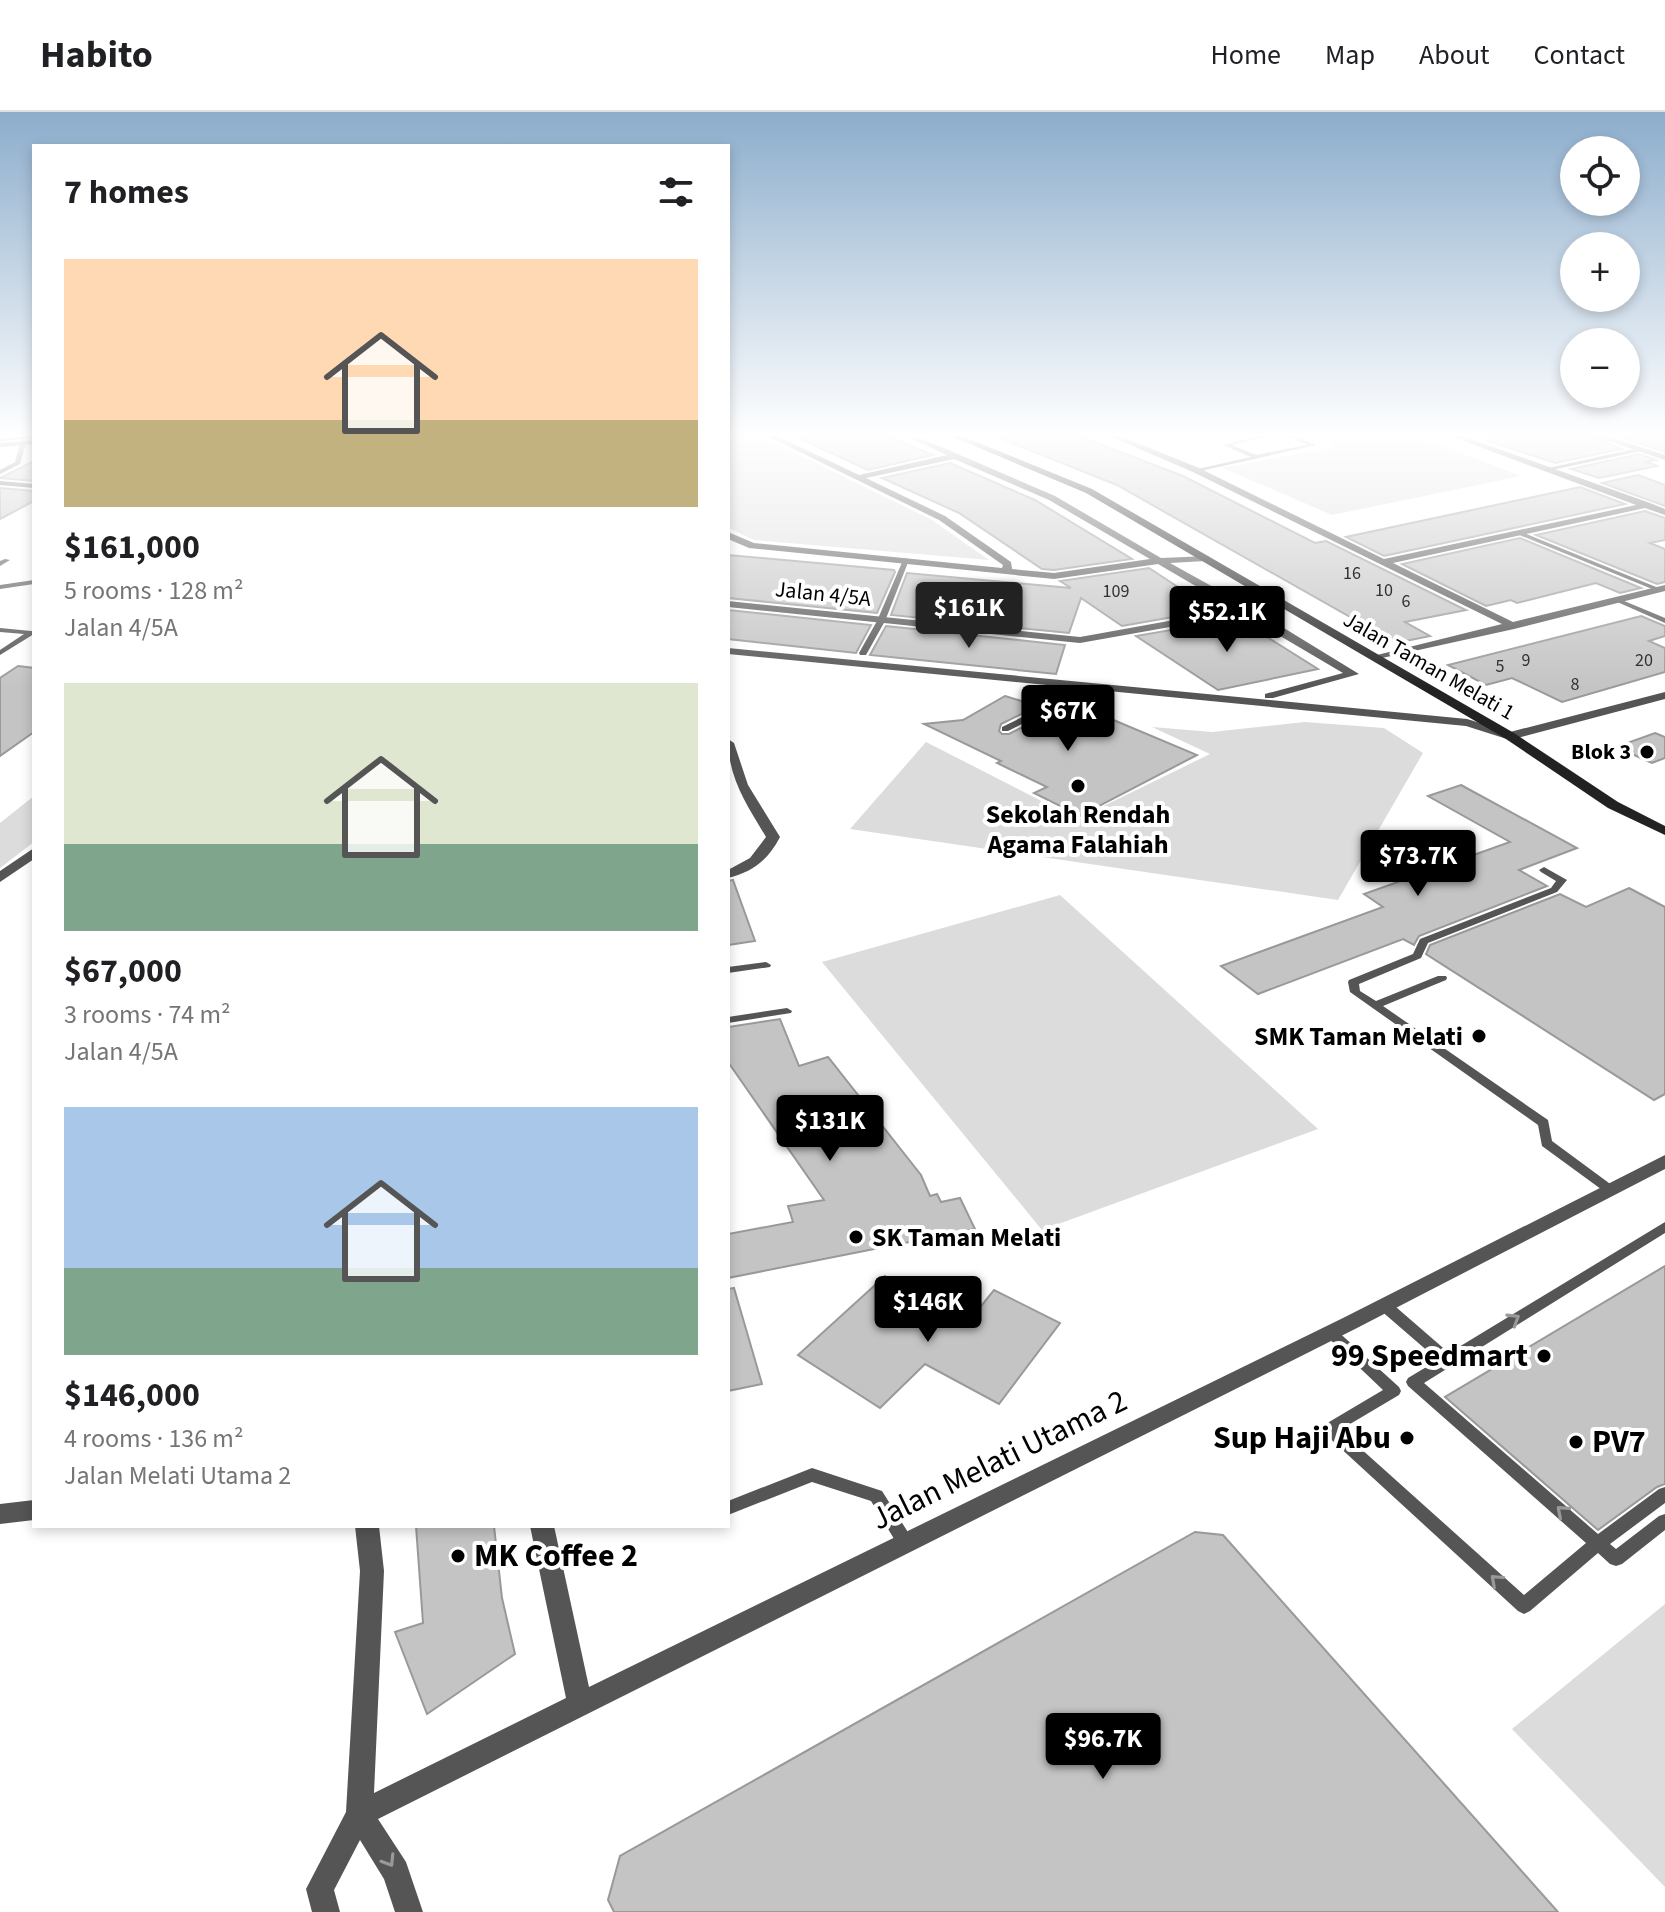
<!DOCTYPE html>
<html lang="en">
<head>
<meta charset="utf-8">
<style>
	:root { --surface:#fff; --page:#f6f6f6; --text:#202124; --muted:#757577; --line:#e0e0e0; --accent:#000 }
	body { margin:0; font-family:"Source Sans 3",sans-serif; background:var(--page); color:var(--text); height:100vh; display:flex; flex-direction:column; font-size:30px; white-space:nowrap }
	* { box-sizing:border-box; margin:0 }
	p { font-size:26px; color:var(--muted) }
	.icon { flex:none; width:44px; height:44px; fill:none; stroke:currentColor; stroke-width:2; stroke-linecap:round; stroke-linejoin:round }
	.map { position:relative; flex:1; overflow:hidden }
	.details { position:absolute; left:32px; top:32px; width:698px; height:1384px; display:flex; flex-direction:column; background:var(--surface); border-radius:0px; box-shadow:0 4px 12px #0003 }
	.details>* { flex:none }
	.tools { position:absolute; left:1560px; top:24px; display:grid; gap:16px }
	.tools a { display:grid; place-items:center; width:80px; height:80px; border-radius:50%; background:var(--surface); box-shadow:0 4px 12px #0003; font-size:40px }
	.price { position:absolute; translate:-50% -68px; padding:0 18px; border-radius:8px; background:var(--accent); color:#fff; font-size:26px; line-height:52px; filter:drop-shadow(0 2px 4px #0008) }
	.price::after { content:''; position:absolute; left:50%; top:48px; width:24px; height:18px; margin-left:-12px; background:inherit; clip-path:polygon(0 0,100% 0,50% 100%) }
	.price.selected { background:#222; color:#fff }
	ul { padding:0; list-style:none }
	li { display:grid; align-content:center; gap:16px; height:424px; padding:0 32px }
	li span { display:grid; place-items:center; height:248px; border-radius:0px; color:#555 }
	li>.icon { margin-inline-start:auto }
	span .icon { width:144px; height:144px; fill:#fffc; stroke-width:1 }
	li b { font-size:34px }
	h2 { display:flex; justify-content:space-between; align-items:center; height:96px; padding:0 32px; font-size:34px }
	header { display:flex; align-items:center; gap:48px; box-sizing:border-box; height:112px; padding:0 40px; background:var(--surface); border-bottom:2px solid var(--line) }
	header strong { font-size:38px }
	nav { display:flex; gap:44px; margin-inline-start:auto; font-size:28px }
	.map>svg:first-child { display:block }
	.green { fill:#dcdcdc }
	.building { fill:#c4c4c4; stroke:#999; stroke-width:2 }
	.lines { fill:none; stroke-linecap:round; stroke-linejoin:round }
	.lane { fill:#555; fill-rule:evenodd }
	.street { fill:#555; fill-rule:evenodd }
	.secondary { fill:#222; fill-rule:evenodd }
	.tram { stroke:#000; stroke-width:2 }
	.oneway { stroke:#999 }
	.poi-dot { fill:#000; stroke:#fff; stroke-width:3 }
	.labels { text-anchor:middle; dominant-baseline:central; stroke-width:8; stroke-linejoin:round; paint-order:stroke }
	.far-number-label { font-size:18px; fill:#313131 }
	.far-street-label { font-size:22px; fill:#000; stroke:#fff }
	.far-poi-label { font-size:22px; font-weight:bold; fill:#000; stroke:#fff; text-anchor:end }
	.poi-label { font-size:26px; font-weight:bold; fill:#000; stroke:#fff }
	.near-poi-label { font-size:32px; font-weight:bold; fill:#000; stroke:#fff; text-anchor:end }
	.near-street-label { font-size:32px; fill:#000; stroke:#fff }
</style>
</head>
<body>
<header>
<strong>Habito</strong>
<nav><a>Home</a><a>Map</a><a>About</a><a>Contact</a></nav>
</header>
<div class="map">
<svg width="1665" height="1800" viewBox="0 0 1665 1800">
	<rect width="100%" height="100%" fill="#fff"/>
	<g class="green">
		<polygon points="733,324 761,324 932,408 989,448 754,428 729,416 728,327"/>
		<polygon points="1309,324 1416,324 1521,364 1332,403 1223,356 1335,335"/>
		<polygon points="1305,610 1384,616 1423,641 1338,788 850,717 926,630 1077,707 1210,642 1152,615 1212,620"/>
		<polygon points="34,684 34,730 0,756 0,711"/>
		<polygon points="1060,783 1318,1017 1042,1118 822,850"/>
		<polygon points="1665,1492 1665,1775 1512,1617"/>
	</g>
	<g class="building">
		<polygon points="794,324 888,324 933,343 868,358"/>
		<polygon points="994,324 1079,324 1183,364 1315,431 1326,429 1466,498 1405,510 1430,524 1396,531 1117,373"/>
		<polygon points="1487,324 1591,324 1622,337 1555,351 1486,328"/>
		<polygon points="1616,324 1665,324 1665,340"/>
		<polygon points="1639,342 1656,348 1646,350 1657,354 1599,366 1571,357"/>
		<polygon points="34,349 34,369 0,366"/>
		<polygon points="950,351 1035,388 1132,447 1054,458 1042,457 959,401 882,366"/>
		<polygon points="1638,363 1665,373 1665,394 1602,371"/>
		<polygon points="1580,375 1625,392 1384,444 1346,425"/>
		<polygon points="0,376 34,379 34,389 0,407"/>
		<polygon points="1645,399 1665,406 1665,428 1650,431 1665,437 1665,470 1657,472 1536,423"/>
		<polygon points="1520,426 1641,476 1620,481 1596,471 1517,491 1511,488 1486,494 1402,452"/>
		<polygon points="728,443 894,458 895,460 877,501 728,486"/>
		<polygon points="1149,456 1213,498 1122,514 1081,486 1069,521 891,503 907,461 1071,476 1060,469"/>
		<polygon points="728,498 871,513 856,541 728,527"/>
		<polygon points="1641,504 1665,514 1665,524 1649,529 1665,536 1665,560 1562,590 1512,566 1486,573 1448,553"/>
		<polygon points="1229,508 1248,519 1256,518 1318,557 1218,578 1136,524"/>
		<polygon points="886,514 1065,533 1056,562 870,543"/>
		<polygon points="18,554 34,556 34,620 0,644 0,566"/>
		<polygon points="1005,584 1038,594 1001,612 999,619 1002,622 1009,622 1054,599 1103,613 1111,607 1197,643 1080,704 1034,681 1047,675 997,651 1001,649 924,612 963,608"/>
		<polygon points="1655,621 1665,625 1665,646 1652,651 1616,635"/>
		<polygon points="1461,673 1577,736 1519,758 1547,774 1419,824 1414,833 1403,827 1258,882 1221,854 1383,795 1364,782 1510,730 1428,684"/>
		<polygon points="733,768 755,829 728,833 728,769"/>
		<polygon points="1629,776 1665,795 1665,982 1654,988 1426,842 1430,833 1560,782 1586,795"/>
		<polygon points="780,907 799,954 828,945 921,1063 930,1084 937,1082 941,1090 960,1086 975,1117 728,1166 728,1122 793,1110 788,1094 824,1088 728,950 728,915"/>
		<polygon points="1665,1154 1665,1372 1657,1375 1598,1418 1445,1285"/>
		<polygon points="885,1164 965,1214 994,1178 1060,1211 999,1292 925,1252 880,1296 798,1243"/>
		<polygon points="734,1176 762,1272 728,1279 728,1177"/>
		<polygon points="416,1414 494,1414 502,1486 515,1542 427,1602 395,1520 423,1511"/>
		<polygon points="1195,1420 1223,1423 1558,1800 614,1800 608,1788 620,1744"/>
	</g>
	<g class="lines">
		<g class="lane">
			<polygon points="1259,324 1269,324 1232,333 1256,343 1307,333 1288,324 1296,324 1316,333 1196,360 1193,358 1251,345 1223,333"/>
			<polygon points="23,329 26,331 20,352 0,362 0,358 15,350 20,331"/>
			<polygon points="1639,336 1641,339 1547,359 1544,357"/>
			<polygon points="0,369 34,372 34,376 0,373"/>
			<polygon points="1519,419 1661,477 1662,478 1657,479 1517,422 1516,421"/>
			<polygon points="906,446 909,448 885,509 866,543 860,543 859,541 877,509 903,448"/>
			<polygon points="5,447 10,448 0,454 0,449"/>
			<polygon points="34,468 34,472 0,477 0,473"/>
			<polygon points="1617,486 1665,506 1665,511 1615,489 1615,487"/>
			<polygon points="0,516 31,519 34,519 34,522 0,543 0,538 24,522 0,520"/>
			<polygon points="1061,572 1068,574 1068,589 1008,619 1002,619 1002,615 1061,586"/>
			<polygon points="1544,755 1567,768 1557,780 1428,831 1421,846 1359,872 1360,879 1376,889 1438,864 1446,864 1447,866 1446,868 1383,894 1548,1008 1552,1029 1613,1074 1615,1077 1613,1080 1605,1080 1542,1034 1538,1013 1350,880 1348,870 1349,868 1413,842 1420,827 1551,776 1556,769 1541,760 1539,758"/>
			<polygon points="766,850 771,853 770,855 728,861 728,855"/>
			<polygon points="787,896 792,899 791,901 728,911 728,905"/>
			<polygon points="1665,1110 1665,1121 1424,1271 1598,1422 1659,1377 1665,1375 1665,1391 1610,1432 1616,1437 1659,1404 1665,1402 1665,1418 1622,1452 1616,1454 1610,1452 1598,1441 1530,1499 1524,1502 1518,1499 1324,1321 1322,1317 1324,1313 1383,1278 1322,1220 1324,1216 1329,1215 1334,1216 1399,1275 1401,1279 1399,1283 1340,1318 1524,1483 1586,1431 1408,1274 1406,1270 1408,1266 1438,1248 1379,1197 1377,1193 1379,1189 1384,1188 1389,1189 1449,1241"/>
			<polygon points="812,1356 882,1379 911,1425 913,1430 911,1435 905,1437 899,1435 871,1389 812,1370 728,1403 728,1389"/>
		</g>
		<g class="street">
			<path d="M 767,324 L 777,324 L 859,363 L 947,343 L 905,324 L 916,324 L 1055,384 L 1161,446 L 1208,444 L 1210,446 L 1205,449 L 1170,451 L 1251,496 L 1359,562 L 1273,586 L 1265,586 L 1265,582 L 1343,561 L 1243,502 L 1080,531 L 728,495 L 728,489 L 1080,525 L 1235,497 L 1158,452 L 1054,467 L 749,436 L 728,427 L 728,420 L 754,431 L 1002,456 L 1003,453 L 939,408 ZM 954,347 L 1049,388 L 1150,447 L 1054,461 L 1012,457 L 1011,450 L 945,404 L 866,366 Z"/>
			<polygon points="1109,324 1120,324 1199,356 1384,447 1636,393 1450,324 1462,324 1650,391 1665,397 1665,403 1645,396 1393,451 1513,510 1665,473 1665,479 1514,517 1373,548 1373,544 1502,512 1193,360"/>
			<polygon points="1594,324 1606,324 1665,343 1665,348"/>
			<polygon points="728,536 1467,607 1510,620 1665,580 1665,587 1510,628 1466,614 728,542"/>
			<path d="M 728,627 L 734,631 L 748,673 L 780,725 C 768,748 753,760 728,766 L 728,758 L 750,746 L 766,725 C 747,693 728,666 728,627 Z"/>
			<polygon points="34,736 34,747 0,770 0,759"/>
			<polygon points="1665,1043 1665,1057 1357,1216 378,1707 406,1750 423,1800 395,1800 384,1767 360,1728 334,1778 340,1800 312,1800 306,1777 346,1700 360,1459 355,1414 379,1414 384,1459 374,1681 566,1586 530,1414 554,1414 589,1575 1343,1206"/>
			<polygon points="34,1388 34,1408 0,1412 0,1392"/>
		</g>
		<g class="secondary">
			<polygon points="951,324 962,324 1092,377 1514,621 1618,690 1665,714 1665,723 1608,696 1506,627 1086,381"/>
			<polygon points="34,328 34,332 0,335 0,331"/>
		</g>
		<polyline class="tram" points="0,328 34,325"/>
	</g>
	<defs><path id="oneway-chevron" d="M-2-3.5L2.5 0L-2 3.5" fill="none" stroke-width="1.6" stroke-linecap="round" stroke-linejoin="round" transform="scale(2)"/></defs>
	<g class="oneway">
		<use href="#oneway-chevron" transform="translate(1514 1207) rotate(-32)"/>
		<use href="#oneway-chevron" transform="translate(1562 1399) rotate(-139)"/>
		<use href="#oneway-chevron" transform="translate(1496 1468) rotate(-138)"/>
		<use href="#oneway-chevron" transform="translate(389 1749) rotate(58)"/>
	</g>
	<linearGradient id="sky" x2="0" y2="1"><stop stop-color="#8cadcc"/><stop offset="0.56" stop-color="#fff"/><stop offset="1" stop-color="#fff" stop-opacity="0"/></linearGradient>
	<rect width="1665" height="576" fill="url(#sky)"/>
	<g class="poi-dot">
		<circle cx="1647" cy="640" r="8"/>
		<circle cx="1078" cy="674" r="8"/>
		<circle cx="1479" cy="924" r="8"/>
		<circle cx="856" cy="1125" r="8"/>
		<circle cx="1544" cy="1244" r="8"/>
		<circle cx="1407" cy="1326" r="8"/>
		<circle cx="1576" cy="1330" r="8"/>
		<circle cx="458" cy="1444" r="8"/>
	</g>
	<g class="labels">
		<g class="far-number-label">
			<text x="1352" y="461">16</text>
			<text x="1384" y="478">10</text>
			<text x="1116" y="479">109</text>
			<text x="1406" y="489">6</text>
			<text x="1526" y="548">9</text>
			<text x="1644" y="548">20</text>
			<text x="1500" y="554">5</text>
			<text x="1575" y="572">8</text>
		</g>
		<g class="far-street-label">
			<text transform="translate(823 482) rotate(6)">Jalan 4/5A</text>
			<text transform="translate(1429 554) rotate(30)">Jalan Taman Melati 1</text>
		</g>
		<g class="far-poi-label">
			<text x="1631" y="640">Blok 3</text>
		</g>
		<g class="poi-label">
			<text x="1078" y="702">Sekolah Rendah<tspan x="1078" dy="30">Agama Falahiah</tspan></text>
			<text x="1463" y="924" text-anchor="end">SMK Taman Melati</text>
			<text x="872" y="1125" text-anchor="start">SK Taman Melati</text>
		</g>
		<g class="near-poi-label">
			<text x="1528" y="1244">99 Speedmart</text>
			<text x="1391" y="1326">Sup Haji Abu</text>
			<text x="1592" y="1330" text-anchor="start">PV7</text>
			<text x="474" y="1444" text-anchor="start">MK Coffee 2</text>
		</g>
		<g class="near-street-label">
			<text transform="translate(999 1348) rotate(-26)">Jalan Melati Utama 2</text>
		</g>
	</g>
</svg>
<div class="tools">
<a><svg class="icon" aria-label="locate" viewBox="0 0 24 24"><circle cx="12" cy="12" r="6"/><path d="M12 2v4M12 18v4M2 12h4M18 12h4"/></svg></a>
<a>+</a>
<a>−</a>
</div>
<b class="price selected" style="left:969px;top:538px">$161K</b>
<b class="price" style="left:1227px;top:542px">$52.1K</b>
<b class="price" style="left:1068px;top:641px">$67K</b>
<b class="price" style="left:1418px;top:786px">$73.7K</b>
<b class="price" style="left:830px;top:1051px">$131K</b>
<b class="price" style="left:928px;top:1232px">$146K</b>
<b class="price" style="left:1103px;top:1669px">$96.7K</b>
<section class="details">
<h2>7 homes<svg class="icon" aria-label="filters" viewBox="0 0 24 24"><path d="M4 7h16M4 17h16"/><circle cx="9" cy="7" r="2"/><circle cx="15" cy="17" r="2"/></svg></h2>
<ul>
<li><span style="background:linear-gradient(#ffd9b3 65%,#c2b280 0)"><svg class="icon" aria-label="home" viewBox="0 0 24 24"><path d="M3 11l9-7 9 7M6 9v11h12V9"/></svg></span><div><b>$161,000</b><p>5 rooms · 128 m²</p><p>Jalan 4/5A</p></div></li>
<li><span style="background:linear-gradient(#dfe7d0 65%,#7fa58c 0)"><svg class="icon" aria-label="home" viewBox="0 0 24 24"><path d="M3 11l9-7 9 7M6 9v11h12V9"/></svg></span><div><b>$67,000</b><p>3 rooms · 74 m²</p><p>Jalan 4/5A</p></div></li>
<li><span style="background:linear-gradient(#a9c7e8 65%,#7fa58c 0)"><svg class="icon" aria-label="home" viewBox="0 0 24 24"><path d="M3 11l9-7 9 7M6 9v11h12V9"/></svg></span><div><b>$146,000</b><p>4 rooms · 136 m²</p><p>Jalan Melati Utama 2</p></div></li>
</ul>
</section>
</div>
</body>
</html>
